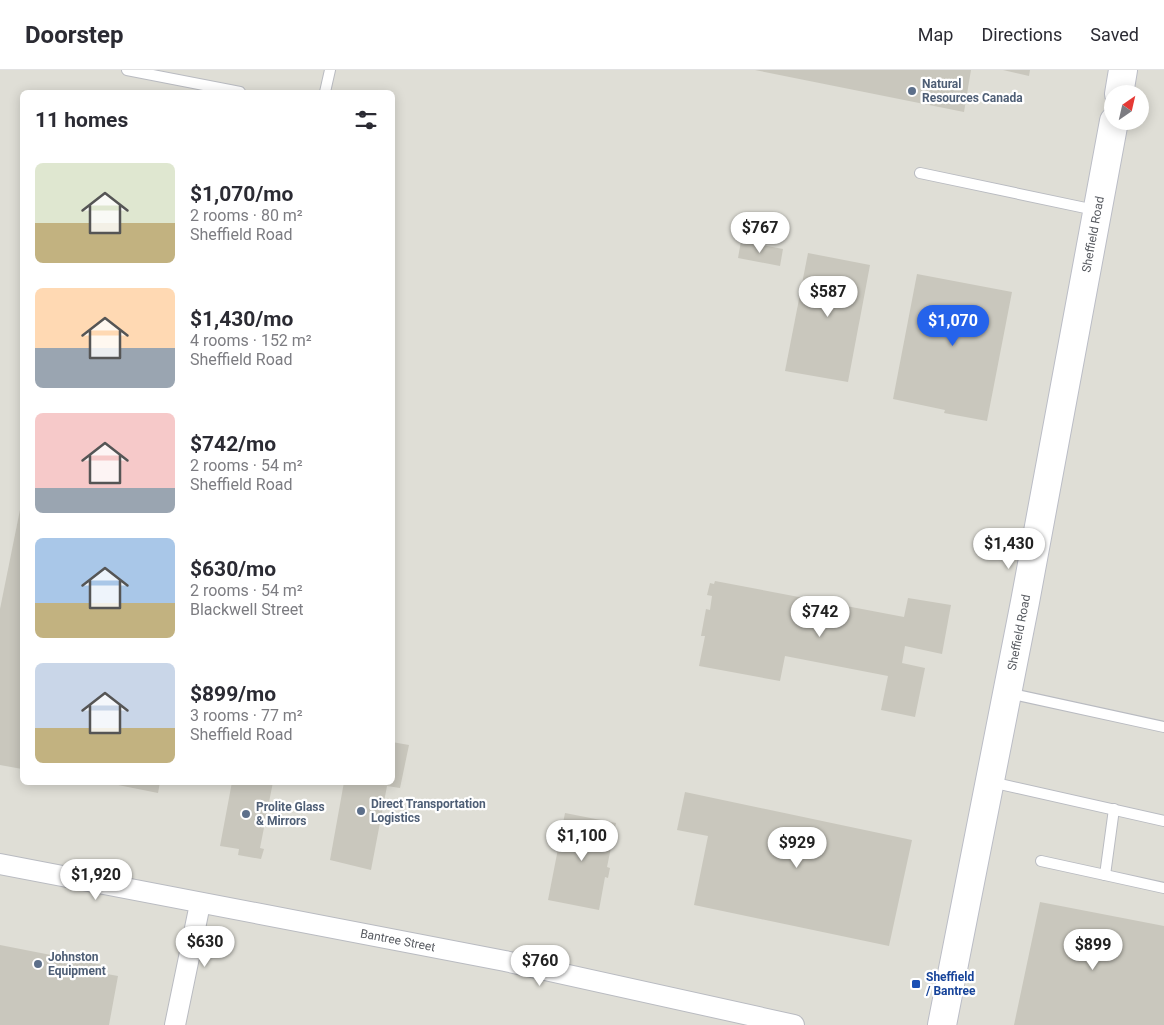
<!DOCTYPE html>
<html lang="en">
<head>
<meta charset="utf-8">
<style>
	:root { --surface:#fff; --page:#f2f2f3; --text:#2b2b33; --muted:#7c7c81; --line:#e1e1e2; --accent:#2563eb }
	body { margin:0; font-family:Roboto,sans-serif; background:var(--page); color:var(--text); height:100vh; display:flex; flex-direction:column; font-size:19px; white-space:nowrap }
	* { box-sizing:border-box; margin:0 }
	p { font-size:16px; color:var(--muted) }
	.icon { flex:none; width:28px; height:28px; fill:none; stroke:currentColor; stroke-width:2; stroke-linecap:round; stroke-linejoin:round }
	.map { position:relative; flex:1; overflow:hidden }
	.sheet { position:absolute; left:20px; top:20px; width:375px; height:695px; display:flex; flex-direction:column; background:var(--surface); border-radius:8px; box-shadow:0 2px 12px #0003 }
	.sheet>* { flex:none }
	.needle { width:32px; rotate:34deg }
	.fabs { position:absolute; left:1104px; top:15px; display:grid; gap:10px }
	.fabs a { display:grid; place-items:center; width:45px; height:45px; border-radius:50%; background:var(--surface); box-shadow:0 2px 12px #0003; font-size:25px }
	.price { position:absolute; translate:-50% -42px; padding:0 11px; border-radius:18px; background:#fff; color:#222; font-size:16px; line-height:32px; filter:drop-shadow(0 1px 2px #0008) }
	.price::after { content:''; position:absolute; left:50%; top:30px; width:15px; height:11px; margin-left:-8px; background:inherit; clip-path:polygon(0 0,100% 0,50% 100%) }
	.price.selected { background:var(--accent); color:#fff }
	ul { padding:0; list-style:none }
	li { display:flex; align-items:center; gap:15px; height:125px; padding:0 15px }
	li span { display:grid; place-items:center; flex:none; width:140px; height:100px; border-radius:8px; color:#555 }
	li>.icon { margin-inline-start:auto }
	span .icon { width:60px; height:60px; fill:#fffc; stroke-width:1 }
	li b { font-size:21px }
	h2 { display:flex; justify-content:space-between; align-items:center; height:60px; padding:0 15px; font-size:21px }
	header { display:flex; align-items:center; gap:30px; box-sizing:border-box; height:70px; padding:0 25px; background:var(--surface); border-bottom:1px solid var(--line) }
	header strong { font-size:24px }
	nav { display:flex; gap:28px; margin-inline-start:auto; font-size:18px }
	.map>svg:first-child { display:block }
	.industrial { fill:#dfded6; fill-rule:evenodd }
	.building { fill:#c9c7bd }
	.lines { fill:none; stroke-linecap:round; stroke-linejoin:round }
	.lane-casing { stroke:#b9bbc1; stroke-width:12 }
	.street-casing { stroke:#b9bbc1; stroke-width:22 }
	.secondary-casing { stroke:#bbbdc6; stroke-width:30 }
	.lane { stroke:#fff; stroke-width:10 }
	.street { stroke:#fff; stroke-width:20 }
	.secondary { stroke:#fff; stroke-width:28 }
	.service-dot { fill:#5c6f8a; stroke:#fff; stroke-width:2 }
	.transit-dot { fill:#1a4fb4; stroke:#fff; stroke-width:2 }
	.labels { text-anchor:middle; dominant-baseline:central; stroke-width:4.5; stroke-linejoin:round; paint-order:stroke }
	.service-label { font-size:12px; font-weight:bold; fill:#4e5e75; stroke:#fff; text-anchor:start }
	.street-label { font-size:12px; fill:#575a60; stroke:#fff }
	.transit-label { font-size:12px; font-weight:bold; fill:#164399; stroke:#fff; text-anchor:start }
</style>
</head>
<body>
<header>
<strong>Doorstep</strong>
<nav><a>Map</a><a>Directions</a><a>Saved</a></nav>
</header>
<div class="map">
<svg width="1164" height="955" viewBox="0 0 1164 955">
	<rect width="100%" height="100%" fill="#ecebde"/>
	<path class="industrial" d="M 0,0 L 1164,0 L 1164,955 L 0,955 ZM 22,22 L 392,22 L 392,712 L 22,712 ZM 1112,24 L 1140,24 L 1140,51 L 1112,51 Z"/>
	<g class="building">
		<polygon points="755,0 971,0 964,42"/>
		<polygon points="1003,0 1030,0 1029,6"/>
		<polygon points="741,171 783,179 780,196 738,188"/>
		<polygon points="808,183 870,195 848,312 785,301"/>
		<polygon points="917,204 1012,222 987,351 944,343 945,340 893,329"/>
		<polygon points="22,430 22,699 0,695 0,539"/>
		<polygon points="715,511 904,547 908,528 951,535 942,584 905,576 902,593 925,598 915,647 881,640 888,606 785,586 780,611 699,596 705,566 701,566 706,539 710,540 712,526 707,525 710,513 714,514"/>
		<polygon points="392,672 409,675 400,718 387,716 371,800 330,790 344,712 392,712"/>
		<polygon points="103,712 160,712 158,723"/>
		<polygon points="232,712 273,712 260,778 264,779 261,789 238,785 239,779 220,776"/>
		<polygon points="685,722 912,770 889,876 694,835 708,766 677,760"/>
		<polygon points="565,743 616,753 607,797 610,798 608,808 605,807 599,840 548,830"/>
		<polygon points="1040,832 1164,856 1164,955 1014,955"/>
		<polygon points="0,875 102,895 107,904 118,906 109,955 0,955"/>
	</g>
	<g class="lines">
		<g class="lane-casing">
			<g id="lane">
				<polyline points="127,0 240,22"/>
				<polyline points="325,22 330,0"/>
				<polyline points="920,103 1095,140"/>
				<polyline points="1008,623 1164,657"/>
				<polyline points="991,712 1164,751"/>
				<polyline points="1041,791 1105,805 1114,739"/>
				<polyline points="1105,805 1164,818"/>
			</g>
		</g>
		<g class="street-casing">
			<g id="street">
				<path id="s1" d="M 0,794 L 505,891 L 794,955"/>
				<polyline points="175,955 200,834"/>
			</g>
		</g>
		<g class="secondary-casing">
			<g id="secondary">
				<polyline points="1119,24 1123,0"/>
				<path id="s2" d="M 942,955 L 1025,532 L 1114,51"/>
			</g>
		</g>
		<use href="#lane" class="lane"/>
		<use href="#street" class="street"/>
		<use href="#secondary" class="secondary"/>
	</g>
	<g class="service-dot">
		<circle cx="912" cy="21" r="5"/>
		<circle cx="361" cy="741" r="5"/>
		<circle cx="246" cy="744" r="5"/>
		<circle cx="38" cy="894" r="5"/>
	</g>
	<rect class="transit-dot" x="911" y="909" width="10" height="10" rx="2.5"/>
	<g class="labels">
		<g class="service-label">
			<text x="922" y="14">Natural<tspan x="922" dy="14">Resources Canada</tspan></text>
			<text x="371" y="734">Direct Transportation<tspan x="371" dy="14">Logistics</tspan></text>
			<text x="256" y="737">Prolite Glass<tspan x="256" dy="14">&amp; Mirrors</tspan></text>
			<text x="48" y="887">Johnston<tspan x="48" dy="14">Equipment</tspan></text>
		</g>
		<g class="street-label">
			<text stroke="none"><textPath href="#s2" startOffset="805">Sheffield Road</textPath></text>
			<text stroke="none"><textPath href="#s2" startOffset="400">Sheffield Road</textPath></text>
			<text stroke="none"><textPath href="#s1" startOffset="405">Bantree Street</textPath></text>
		</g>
		<g class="transit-label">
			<text x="926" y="907">Sheffield<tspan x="926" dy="14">/ Bantree</tspan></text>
		</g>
	</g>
</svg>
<div class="fabs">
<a><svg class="needle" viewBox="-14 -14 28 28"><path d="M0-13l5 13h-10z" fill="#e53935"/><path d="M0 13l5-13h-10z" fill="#7c7c81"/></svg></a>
</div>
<b class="price" style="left:760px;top:184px">$767</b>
<b class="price" style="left:828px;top:248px">$587</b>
<b class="price selected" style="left:953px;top:277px">$1,070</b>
<b class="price" style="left:1009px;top:500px">$1,430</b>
<b class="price" style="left:820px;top:568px">$742</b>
<b class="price" style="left:582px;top:792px">$1,100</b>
<b class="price" style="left:797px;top:799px">$929</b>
<b class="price" style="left:96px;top:831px">$1,920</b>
<b class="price" style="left:205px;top:898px">$630</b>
<b class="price" style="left:1093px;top:901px">$899</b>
<b class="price" style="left:540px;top:917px">$760</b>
<section class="sheet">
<h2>11 homes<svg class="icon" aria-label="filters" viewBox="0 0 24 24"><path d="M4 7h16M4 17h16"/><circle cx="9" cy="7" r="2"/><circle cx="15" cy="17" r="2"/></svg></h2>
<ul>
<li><span style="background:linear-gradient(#dfe7d0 60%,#c2b280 0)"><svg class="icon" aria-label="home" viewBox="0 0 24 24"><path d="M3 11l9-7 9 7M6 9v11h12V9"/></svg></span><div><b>$1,070/mo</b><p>2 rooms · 80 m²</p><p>Sheffield Road</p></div></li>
<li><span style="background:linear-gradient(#ffd9b3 60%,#9aa5b1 0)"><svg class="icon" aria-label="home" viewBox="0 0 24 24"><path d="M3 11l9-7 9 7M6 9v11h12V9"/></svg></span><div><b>$1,430/mo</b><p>4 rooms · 152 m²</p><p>Sheffield Road</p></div></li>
<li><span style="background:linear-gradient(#f6c9c9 75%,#9aa5b1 0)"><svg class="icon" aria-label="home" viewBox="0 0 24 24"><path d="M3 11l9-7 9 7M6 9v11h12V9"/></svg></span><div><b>$742/mo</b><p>2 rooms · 54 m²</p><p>Sheffield Road</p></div></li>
<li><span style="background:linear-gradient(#a9c7e8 65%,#c2b280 0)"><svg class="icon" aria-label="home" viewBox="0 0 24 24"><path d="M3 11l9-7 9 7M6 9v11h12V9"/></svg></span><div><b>$630/mo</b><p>2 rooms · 54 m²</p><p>Blackwell Street</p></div></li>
<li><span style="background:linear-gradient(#c9d6e8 65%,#c2b280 0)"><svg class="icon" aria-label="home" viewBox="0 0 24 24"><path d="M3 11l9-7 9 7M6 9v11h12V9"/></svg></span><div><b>$899/mo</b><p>3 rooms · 77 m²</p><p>Sheffield Road</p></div></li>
</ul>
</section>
</div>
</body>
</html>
